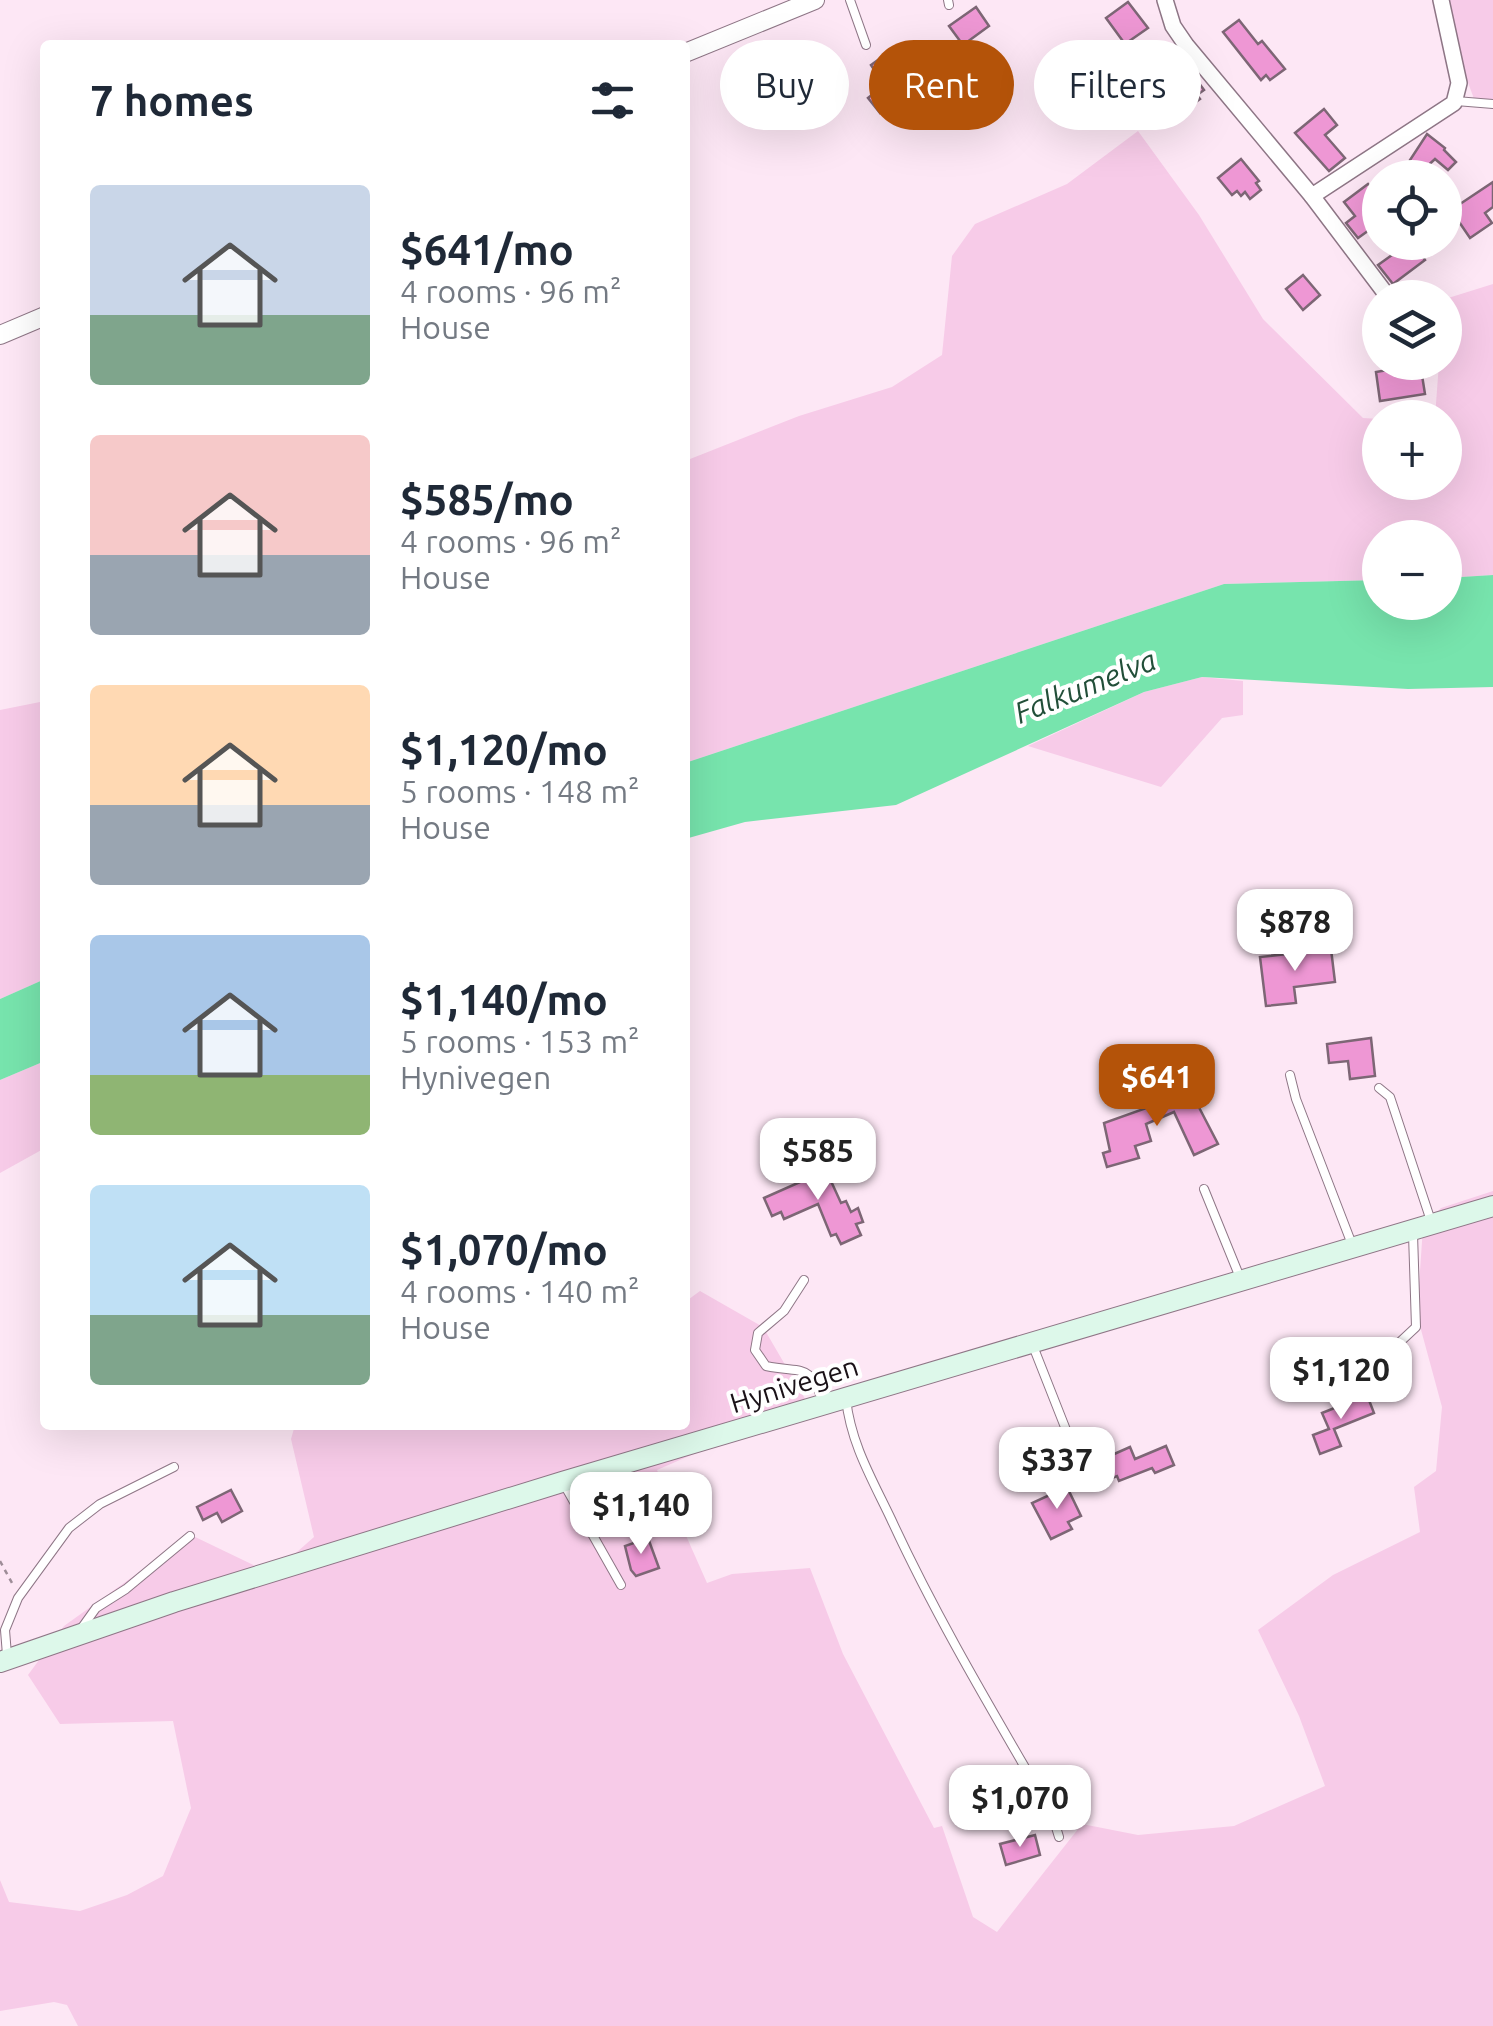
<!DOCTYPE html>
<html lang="en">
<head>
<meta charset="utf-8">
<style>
	:root { --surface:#fff; --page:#f2f2f3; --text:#1f2937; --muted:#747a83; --accent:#b45309 }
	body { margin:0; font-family:Ubuntu,sans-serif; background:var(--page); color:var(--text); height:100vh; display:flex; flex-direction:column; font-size:38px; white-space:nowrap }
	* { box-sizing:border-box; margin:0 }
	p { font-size:32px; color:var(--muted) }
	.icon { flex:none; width:55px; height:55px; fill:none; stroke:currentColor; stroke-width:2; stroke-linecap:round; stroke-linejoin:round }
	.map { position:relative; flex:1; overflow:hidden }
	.side { position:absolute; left:40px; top:40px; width:650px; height:1390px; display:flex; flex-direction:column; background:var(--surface); border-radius:10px; box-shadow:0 10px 40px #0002 }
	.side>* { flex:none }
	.banner { position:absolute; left:720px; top:40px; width:622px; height:90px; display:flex; gap:20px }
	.controls { position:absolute; left:1362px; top:160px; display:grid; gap:20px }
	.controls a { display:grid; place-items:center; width:100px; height:100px; border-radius:50%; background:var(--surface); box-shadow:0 10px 40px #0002; font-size:50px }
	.price { position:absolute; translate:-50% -85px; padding:0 22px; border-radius:20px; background:#fff; color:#222; font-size:32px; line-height:65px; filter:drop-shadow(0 2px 5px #0008) }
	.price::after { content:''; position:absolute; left:50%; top:60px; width:30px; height:22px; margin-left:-15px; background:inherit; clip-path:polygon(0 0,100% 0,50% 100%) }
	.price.selected { background:var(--accent); color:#fff }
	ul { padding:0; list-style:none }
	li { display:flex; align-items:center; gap:30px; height:250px; padding:0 50px }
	li span { display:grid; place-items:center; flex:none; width:280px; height:200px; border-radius:10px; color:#555 }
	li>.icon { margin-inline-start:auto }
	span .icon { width:120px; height:120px; fill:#fffc; stroke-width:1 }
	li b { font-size:42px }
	h2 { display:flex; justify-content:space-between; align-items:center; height:120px; padding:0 50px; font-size:42px }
	.pill { padding:0 35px; border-radius:45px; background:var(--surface); box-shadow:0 10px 40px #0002; font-size:35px; line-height:90px }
	.pill.selected { background:var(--accent); color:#fff }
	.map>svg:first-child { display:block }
	.green { fill:#f7cbe8 }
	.water { fill:#77e4ad }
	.building { fill:#ee97d4; stroke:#7d6675; stroke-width:2.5 }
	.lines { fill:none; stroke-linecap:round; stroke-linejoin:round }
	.service-casing { stroke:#8e7686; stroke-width:10 }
	.minor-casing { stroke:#8e7686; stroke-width:18 }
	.tertiary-casing { stroke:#8e7686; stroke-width:20 }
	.secondary-casing { stroke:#8e7686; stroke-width:22 }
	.path { stroke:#9e8d98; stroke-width:2.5; stroke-dasharray:5 5; stroke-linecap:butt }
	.service { stroke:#fff; stroke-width:8 }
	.minor { stroke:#fff; stroke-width:15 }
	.tertiary { stroke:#fff; stroke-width:18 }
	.secondary { stroke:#ddf8ea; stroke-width:20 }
	.labels { text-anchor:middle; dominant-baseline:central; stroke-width:8; stroke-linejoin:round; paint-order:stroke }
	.street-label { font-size:28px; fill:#1a1117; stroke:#fff }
	.water-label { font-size:30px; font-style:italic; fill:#224f39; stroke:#fff }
</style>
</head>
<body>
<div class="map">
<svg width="1493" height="2026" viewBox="0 0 1493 2026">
	<rect width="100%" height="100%" fill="#fde7f5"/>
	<g class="green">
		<polygon points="1445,0 1493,0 1493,104 1477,107 1448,28"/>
		<polygon points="1138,131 1199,215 1263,319 1363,418 1380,419 1380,482 1445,482 1445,418 1435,417 1439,363 1445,362 1445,299 1493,284 1493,575 1445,578 1445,538 1380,538 1380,580 1224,584 685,763 685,461 799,416 892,387 942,355 952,256 975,224 1067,184"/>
		<polygon points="1202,677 1243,681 1243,715 1222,718 1161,787 1028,746 1144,692"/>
		<polygon points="45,701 45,979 0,999 0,710"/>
		<polygon points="45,1061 45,1148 0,1173 0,1080"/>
		<polygon points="1493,1191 1493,2026 78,2026 67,2005 54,2002 0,2011 0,1880 9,1902 80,1911 127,1895 163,1876 191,1808 173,1721 60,1724 28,1675 64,1626 191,1535 272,1574 314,1537 291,1439 295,1425 685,1425 685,1302 700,1291 763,1327 808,1404 657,1470 707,1583 732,1574 810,1568 843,1654 934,1828 942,1826 973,1917 997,1932 1082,1824 1138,1835 1234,1826 1325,1786 1299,1716 1258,1630 1333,1575 1420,1532 1414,1487 1436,1471 1442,1407 1417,1315 1423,1227 1441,1208"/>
	</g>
	<g class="water">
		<polygon points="1493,575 1493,687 1408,689 1202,677 1144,692 896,805 745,822 685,839 685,763 1224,584 1380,580 1380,602 1445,602 1445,578"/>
		<polygon points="45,979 45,1061 0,1080 0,999"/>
	</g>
	<g class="building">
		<polygon points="1128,2 1148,28 1125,44 1106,18"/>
		<polygon points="976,7 989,26 963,45 949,26"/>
		<polygon points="1239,20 1258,44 1262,41 1285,69 1270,80 1266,75 1261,80 1223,32"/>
		<polygon points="882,57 886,62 892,57 904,72 891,83 902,96 880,113 868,98 884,85 871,65"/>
		<polygon points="1190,71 1204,90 1197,95 1200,99 1166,124 1150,102"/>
		<polygon points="1324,109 1337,125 1325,135 1345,158 1329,171 1295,133"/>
		<polygon points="1427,134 1445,148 1444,150 1456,162 1448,170 1435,159 1422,171 1410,160"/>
		<polygon points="1241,159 1259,181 1256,183 1261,190 1250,199 1245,192 1241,196 1237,191 1232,195 1218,178"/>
		<polygon points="1493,182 1493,207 1485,213 1492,223 1470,238 1451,210"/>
		<polygon points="1368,184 1380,199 1380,239 1372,228 1358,238 1346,223 1355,216 1344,202"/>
		<polygon points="1382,242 1412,242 1425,260 1393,284 1378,265 1392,255"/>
		<polygon points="1303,275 1320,295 1303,310 1286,289"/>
		<polygon points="1399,368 1400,373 1421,369 1425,394 1380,401 1376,372"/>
		<polygon points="1331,949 1335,982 1294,987 1296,1003 1266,1006 1260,957"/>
		<polygon points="1371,1038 1375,1076 1350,1079 1348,1061 1329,1063 1327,1044"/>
		<polygon points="1191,1092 1218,1144 1194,1155 1174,1112 1146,1124 1151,1141 1135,1146 1139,1158 1107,1167 1103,1153 1110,1151 1104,1123"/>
		<polygon points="820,1157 841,1203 846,1201 851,1212 858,1208 863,1222 856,1224 861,1235 841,1244 836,1234 831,1236 818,1204 784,1219 781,1212 772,1216 764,1198 807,1179 810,1176 805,1164"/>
		<polygon points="1367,1395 1374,1413 1334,1429 1341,1446 1320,1454 1313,1435 1329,1429 1322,1413"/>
		<polygon points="1166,1446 1174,1465 1155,1473 1152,1468 1119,1481 1117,1476 1094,1485 1087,1466 1130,1447 1135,1459"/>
		<polygon points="1067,1487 1081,1516 1068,1522 1072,1529 1051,1539 1032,1503"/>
		<polygon points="231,1490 242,1511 222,1522 217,1513 203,1520 197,1507"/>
		<polygon points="648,1538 659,1568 636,1576 631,1570 625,1546"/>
		<polygon points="1035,1835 1040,1855 1006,1865 1000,1844"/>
	</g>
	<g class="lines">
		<g class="service-casing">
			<g id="service">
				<polyline points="850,0 866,45"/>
				<polyline points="948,0 949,5"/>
				<polyline points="1456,101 1493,104"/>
				<polyline points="1290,1075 1296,1099 1353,1247"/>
				<polyline points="1379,1088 1390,1097 1432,1224"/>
				<polyline points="1204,1189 1241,1280"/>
				<path d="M 804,1280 L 784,1311 L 758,1333 L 755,1350 L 766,1366 C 805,1374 808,1361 824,1404"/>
				<polyline points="1033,1346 1074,1450"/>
				<polyline points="1369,1371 1416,1327 1413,1234"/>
				<path d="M 846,1399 C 851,1444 872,1479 891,1519 C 938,1621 996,1717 1052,1814 L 1059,1837"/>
				<polyline points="565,1486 621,1585"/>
				<polyline points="81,1629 96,1608 126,1589 190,1536"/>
				<polyline points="7,1655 5,1630 18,1598 69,1528 100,1504 174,1467"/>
			</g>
		</g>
		<g class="minor-casing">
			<g id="minor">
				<polyline points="1165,0 1173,26 1186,45 1312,196 1454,103 1459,83 1441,0"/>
				<polyline points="1312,196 1389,298"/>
			</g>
		</g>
		<g class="tertiary-casing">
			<g id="tertiary">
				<polyline points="685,53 815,0"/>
				<polyline points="0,335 45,316"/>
			</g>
		</g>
		<g class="secondary-casing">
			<polyline id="secondary" points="0,1662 174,1602 562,1482 1493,1206"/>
		</g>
		<polyline class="path" points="0,1561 12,1583"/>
		<use href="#service" class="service"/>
		<use href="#minor" class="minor"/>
		<use href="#tertiary" class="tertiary"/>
		<use href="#secondary" class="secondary"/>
	</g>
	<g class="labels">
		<g class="street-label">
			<text transform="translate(794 1384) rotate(-17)">Hynivegen</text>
		</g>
		<g class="water-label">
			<text transform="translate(1085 686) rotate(-22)">Falkumelva</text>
		</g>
	</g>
</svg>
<div class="controls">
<a><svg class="icon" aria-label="locate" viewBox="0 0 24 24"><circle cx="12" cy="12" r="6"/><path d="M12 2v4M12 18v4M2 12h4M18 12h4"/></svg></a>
<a><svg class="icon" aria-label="layers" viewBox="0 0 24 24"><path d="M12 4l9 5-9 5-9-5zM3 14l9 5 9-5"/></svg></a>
<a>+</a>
<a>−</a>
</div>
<b class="price" style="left:1295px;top:974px">$878</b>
<b class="price selected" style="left:1157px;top:1129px">$641</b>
<b class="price" style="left:818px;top:1203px">$585</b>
<b class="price" style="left:1341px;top:1422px">$1,120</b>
<b class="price" style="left:1057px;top:1512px">$337</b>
<b class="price" style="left:641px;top:1557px">$1,140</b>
<b class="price" style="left:1020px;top:1850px">$1,070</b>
<div class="banner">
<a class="pill">Buy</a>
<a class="pill selected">Rent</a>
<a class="pill">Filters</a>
</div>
<section class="side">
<h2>7 homes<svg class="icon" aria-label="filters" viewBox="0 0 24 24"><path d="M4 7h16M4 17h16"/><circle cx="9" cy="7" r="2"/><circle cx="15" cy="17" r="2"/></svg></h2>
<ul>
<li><span style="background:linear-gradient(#c9d6e8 65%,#7fa58c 0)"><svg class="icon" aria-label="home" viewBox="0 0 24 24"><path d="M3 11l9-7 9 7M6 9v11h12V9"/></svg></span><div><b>$641/mo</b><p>4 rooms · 96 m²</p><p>House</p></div></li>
<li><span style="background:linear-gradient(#f6c9c9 60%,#9aa5b1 0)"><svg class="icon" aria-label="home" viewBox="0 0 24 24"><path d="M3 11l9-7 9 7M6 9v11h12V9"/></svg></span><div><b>$585/mo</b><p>4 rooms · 96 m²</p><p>House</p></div></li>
<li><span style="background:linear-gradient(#ffd9b3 60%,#9aa5b1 0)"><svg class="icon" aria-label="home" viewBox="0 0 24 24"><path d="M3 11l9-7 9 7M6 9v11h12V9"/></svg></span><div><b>$1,120/mo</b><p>5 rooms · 148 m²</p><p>House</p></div></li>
<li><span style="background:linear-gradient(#a9c7e8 70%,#8fb573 0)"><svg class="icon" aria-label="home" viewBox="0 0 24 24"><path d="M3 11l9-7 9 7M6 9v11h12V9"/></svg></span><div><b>$1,140/mo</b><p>5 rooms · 153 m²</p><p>Hynivegen</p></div></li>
<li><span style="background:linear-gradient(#bfe0f5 65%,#7fa58c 0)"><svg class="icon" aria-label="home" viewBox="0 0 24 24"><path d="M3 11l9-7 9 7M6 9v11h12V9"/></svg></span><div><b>$1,070/mo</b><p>4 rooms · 140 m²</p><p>House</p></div></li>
</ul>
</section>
</div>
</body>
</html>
